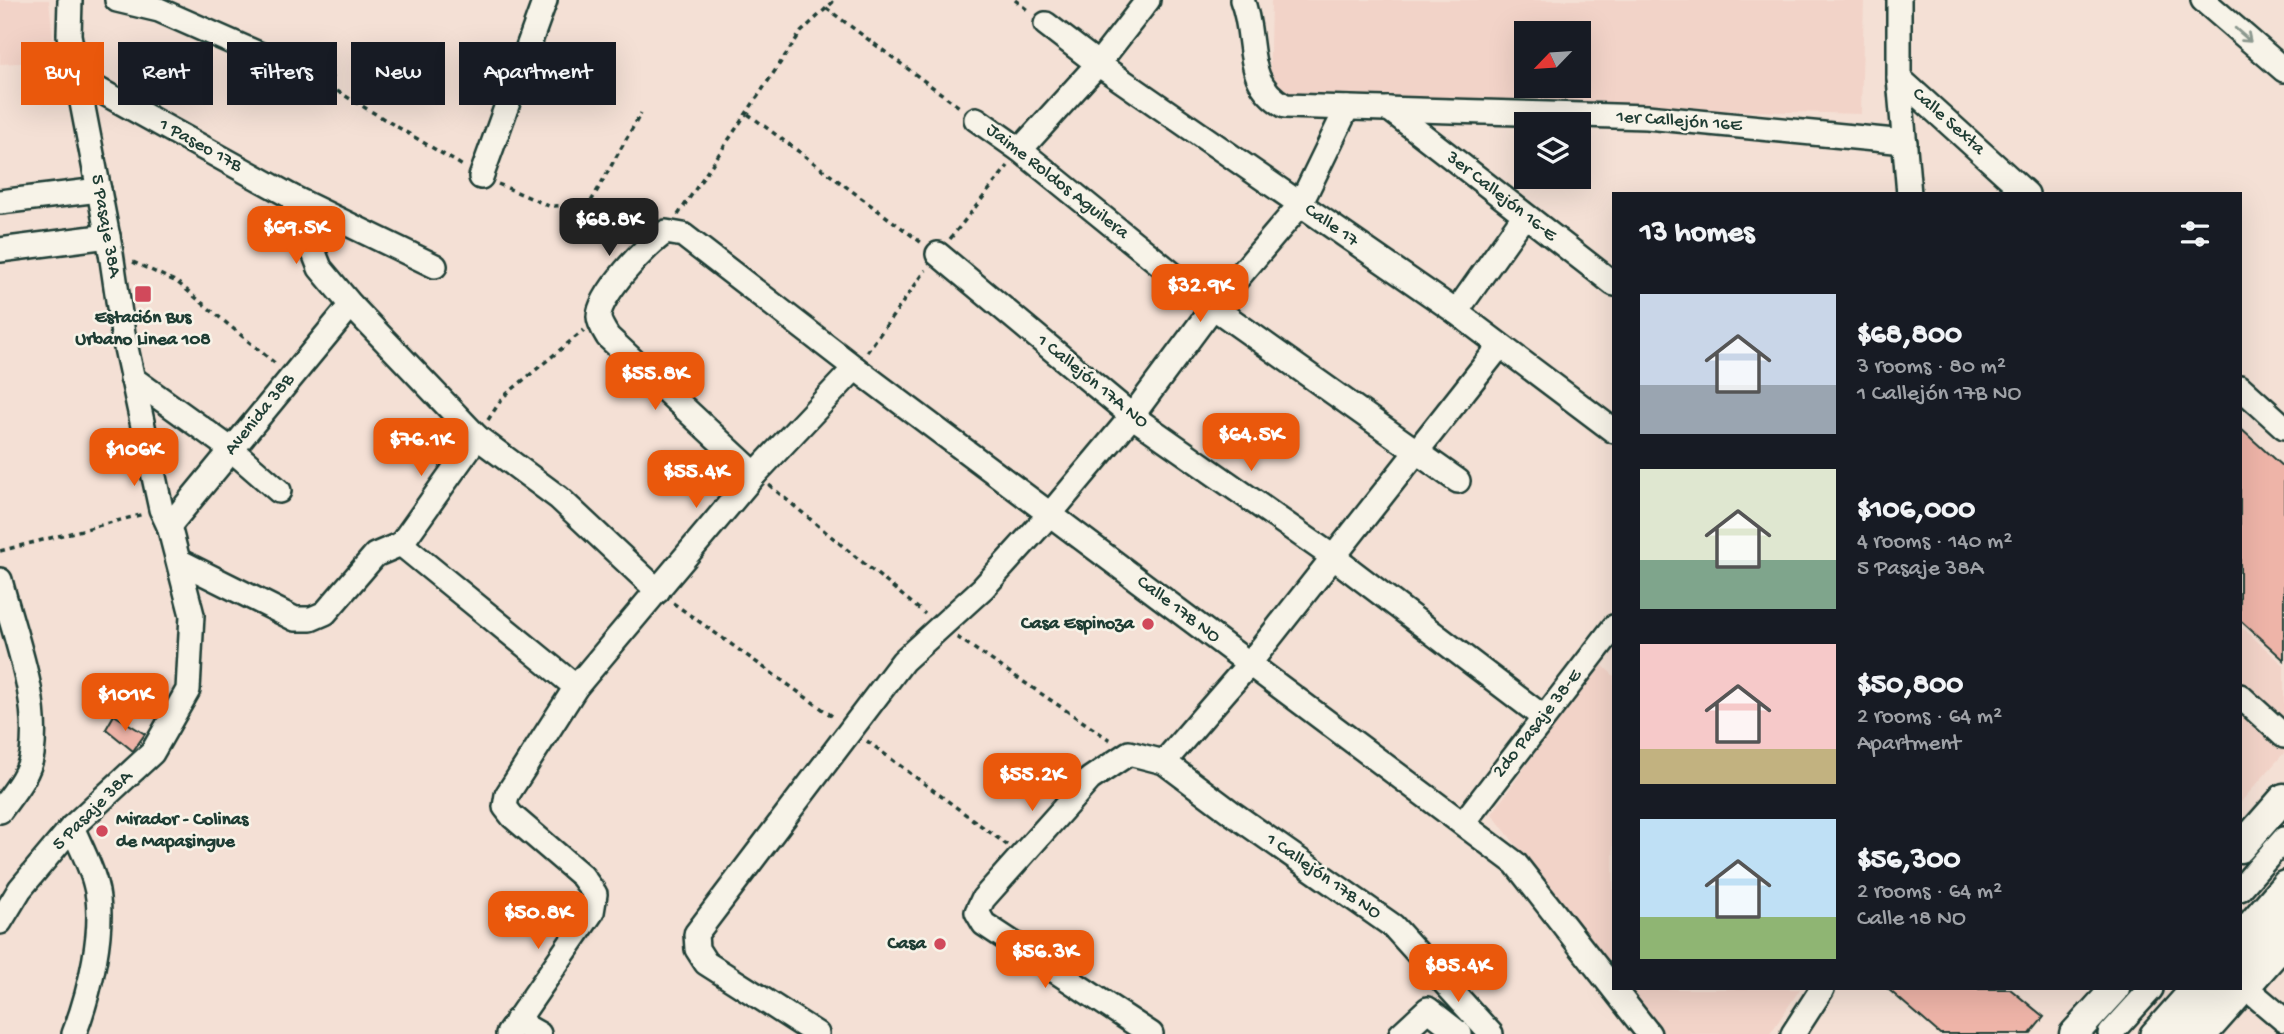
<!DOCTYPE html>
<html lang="en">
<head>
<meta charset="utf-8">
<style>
	:root { --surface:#171b24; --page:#20242c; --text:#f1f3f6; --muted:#9ea1a6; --accent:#ea580c }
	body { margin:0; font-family:"Gochi Hand",sans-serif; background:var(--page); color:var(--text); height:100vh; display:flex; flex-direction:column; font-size:26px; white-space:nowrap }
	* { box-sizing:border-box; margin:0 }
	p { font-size:23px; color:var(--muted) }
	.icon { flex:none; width:38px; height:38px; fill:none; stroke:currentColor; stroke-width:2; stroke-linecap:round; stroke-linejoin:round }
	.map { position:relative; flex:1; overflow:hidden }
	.side { position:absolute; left:1612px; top:192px; width:630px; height:798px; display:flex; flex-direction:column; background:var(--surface); border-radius:0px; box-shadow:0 7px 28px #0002 }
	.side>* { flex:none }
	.guide { position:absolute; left:21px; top:42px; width:665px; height:63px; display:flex; gap:14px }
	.needle { width:46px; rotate:245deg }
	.fabs { position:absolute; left:1514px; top:21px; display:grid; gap:14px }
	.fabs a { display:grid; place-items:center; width:77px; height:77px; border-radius:0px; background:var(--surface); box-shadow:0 7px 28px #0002; font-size:35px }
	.price { position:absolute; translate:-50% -60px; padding:0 16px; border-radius:14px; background:var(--accent); color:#fff; font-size:23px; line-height:46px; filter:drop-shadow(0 2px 4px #0008) }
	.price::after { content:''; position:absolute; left:50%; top:42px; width:21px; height:16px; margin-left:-10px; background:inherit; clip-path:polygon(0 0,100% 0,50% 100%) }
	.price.selected { background:#222; color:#fff }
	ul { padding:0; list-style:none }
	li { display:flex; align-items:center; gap:21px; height:175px; padding:0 28px }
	li span { display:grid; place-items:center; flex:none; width:196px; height:140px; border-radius:0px; color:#555 }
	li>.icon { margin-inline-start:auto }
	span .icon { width:84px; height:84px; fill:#fffc; stroke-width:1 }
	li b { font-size:30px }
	h2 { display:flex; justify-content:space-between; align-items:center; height:84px; padding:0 28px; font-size:30px }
	.chip { padding:0 24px; border-radius:0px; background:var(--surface); box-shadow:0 7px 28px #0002; font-size:24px; line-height:63px }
	.chip.selected { background:var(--accent); color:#fff }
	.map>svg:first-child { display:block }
	.built { fill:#f2d3c8; fill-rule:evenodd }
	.building { fill:#eeb4a8; stroke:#1f3d34; stroke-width:2 }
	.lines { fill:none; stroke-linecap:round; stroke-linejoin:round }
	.minor-casing { stroke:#1f3d34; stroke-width:28 }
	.major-casing { stroke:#1f3d34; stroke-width:33 }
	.path { stroke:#1f3d34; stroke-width:3.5; stroke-dasharray:5 5; stroke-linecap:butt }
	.minor { stroke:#f7f3e8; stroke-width:23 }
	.major { stroke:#f7f3e8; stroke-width:28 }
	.oneway { stroke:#8b988e }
	.poi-dot { fill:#d1495b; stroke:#f7f3e8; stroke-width:2.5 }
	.labels { text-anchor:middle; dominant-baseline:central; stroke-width:5; stroke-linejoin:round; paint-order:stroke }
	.street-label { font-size:19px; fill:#1f3d34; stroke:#f7f3e8 }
	.poi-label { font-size:19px; font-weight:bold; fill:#1f3d34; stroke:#f7f3e8; text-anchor:end }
</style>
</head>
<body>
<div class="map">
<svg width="2284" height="1034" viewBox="0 0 2284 1034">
	<rect width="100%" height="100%" fill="#f4e0d5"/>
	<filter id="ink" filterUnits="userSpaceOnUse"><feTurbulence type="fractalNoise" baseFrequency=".0143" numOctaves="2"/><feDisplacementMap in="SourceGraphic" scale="14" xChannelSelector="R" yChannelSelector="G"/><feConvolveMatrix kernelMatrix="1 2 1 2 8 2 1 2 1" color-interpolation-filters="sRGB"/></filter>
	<g filter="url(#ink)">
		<g class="built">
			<polygon points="0,0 49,0 55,61 0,64"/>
			<path d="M 1271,0 L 1864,0 L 1861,114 L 1269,98 ZM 1526,33 L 1578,33 L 1578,86 L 1526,86 Z"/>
			<polygon points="2240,626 2284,665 2284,753 2240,803"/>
			<polygon points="1599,662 1614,676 1613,971 1492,814"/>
			<polygon points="1627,989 1800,989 1770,1034 1662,1034"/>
		</g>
		<g class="building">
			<polygon points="2240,428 2284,468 2284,660 2240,620"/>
			<polygon points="114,715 145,734 133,751 106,729"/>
			<polygon points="1888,989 2010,989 2044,1017 2030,1034 1940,1034"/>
		</g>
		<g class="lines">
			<g class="minor-casing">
				<g id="minor">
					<polyline points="117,0 159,10 320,81"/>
					<path d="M 1242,0 C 1258,40 1241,81 1285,106 L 1647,117 L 1905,142"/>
					<polyline points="1899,0 1899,78 1909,194"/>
					<polyline points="2203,0 2284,70"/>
					<polyline points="1046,24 1098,64 1456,312 1614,431"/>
					<polyline points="1899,78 2027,194"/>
					<polyline points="79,79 292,197 435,266"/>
					<polyline points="1389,109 1614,284"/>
					<polyline points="976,119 1020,150 1213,307 1458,481"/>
					<polyline points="1020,150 1098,64 1148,0"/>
					<polyline points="481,177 545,0"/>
					<polyline points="292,197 320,268 351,305 477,437 559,498 658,591"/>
					<polyline points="0,202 99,190"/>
					<polyline points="0,250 108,236"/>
					<polyline points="938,254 1132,416 1333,557 1543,717"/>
					<polyline points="1456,312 1524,216"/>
					<polyline points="132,378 232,450 279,491"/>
					<polyline points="2240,387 2284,427"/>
					<path d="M 755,474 L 608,337 C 605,332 599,323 599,317 C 598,296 648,243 666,232 L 683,235 L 855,368 L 1515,863 L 1649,1034"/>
					<polyline points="169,526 351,305"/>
					<polyline points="401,544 576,687"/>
					<polyline points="179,561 295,619 311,619 325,613 375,555 401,544 477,437"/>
					<path d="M 0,580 C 14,636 40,696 32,754 C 29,775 12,794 0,811"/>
					<polyline points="2240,696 2284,736"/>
					<polyline points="1164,762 1249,664 1499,347"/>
					<polyline points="1464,822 1614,627"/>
					<path d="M 72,827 C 80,846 90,864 95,883 C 107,925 89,995 74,1034"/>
					<polyline points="2240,889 2284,839"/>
					<polyline points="0,922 20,889 72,827 152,753 188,690 192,615 169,526 161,509 123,334 111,253 69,35 70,0"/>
					<polyline points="2240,934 2284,883"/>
					<polyline points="2245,987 2284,1020"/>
					<polyline points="516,1021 539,1034"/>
					<polyline points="508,1034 592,912 595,894 582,876 512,816 505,807 507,795 576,687 755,474 855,368"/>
					<polyline points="817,1034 706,963 697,949 696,934 903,661 983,588 1051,513 1132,416 1213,307 1300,205 1347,108"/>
					<polyline points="1151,1034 984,924 977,912 983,899 1090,779 1129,753 1164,762 1232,813 1393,926 1491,1034"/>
					<polyline points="1401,1034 1428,1009 1460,1034"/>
					<polyline points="1793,1034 1822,989"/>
					<polyline points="2110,1034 2151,989"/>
					<polyline points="2152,1034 2192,989"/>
				</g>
			</g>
			<g class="major-casing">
				<g id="major">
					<polyline points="2240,848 2284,798"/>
					<polyline points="2240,960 2284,911"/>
					<polyline points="2074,1034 2115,989"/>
					<polyline points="2174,1034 2214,989"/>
					<polyline points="2203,1034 2284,943"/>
				</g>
			</g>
			<g class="path">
				<polyline points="1015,0 1030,12"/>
				<polyline points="826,8 962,109"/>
				<polyline points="337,91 463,166"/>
				<polyline points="748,114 922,243"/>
				<polyline points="498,184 549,206 589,205 641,113"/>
				<polyline points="678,215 801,32 835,0"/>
				<polyline points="950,239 1008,166"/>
				<polyline points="133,262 177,282 277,365"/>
				<polyline points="867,352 926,270"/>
				<polyline points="488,420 503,397 584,330"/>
				<polyline points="769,485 925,614"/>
				<polyline points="0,551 144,514"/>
				<polyline points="673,603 835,718"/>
				<polyline points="957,637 1110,740"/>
				<polyline points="867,741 1007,845"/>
			</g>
			<use href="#minor" class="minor"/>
			<use href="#major" class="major"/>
		</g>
		<defs><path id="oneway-shaft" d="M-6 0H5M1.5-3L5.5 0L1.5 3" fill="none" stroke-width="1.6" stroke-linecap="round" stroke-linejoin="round" transform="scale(1.75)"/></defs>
		<use class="oneway" href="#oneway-shaft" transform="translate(2243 35) rotate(41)"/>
	</g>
	<g class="poi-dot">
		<rect x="134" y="285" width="18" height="18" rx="3.5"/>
		<circle cx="1148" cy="624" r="7"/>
		<circle cx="102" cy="831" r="7"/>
		<circle cx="940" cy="944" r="7"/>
	</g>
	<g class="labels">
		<g class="street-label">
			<text transform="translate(1679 122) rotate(4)">1er Callejón 16E</text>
			<text transform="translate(1948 122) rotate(42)">Calle Sexta</text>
			<text transform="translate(200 146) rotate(29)">1 Paseo 17B</text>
			<text transform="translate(1057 182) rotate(38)">Jaime Roldos Aguilera</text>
			<text transform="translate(1501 197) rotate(38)">3er Callejón 16-E</text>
			<text transform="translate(105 226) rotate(80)">5 Pasaje 38A</text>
			<text transform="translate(1331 226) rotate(35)">Calle 17</text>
			<text transform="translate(1092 382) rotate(39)">1 Callejón 17A NO</text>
			<text transform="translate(260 415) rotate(-51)">Avenida 38B</text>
			<text transform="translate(1178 610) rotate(37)">Calle 17B NO</text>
			<text transform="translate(1538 724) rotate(-52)">2do Pasaje 38-E</text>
			<text transform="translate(93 811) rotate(-45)">5 Pasaje 38A</text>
			<text transform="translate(1323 877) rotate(35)">1 Callejón 17B NO</text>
		</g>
		<g class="poi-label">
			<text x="143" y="318" text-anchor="middle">Estación Bus<tspan x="143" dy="22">Urbano Linea 108</tspan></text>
			<text x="1134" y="624">Casa Espinoza</text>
			<text x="116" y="820" text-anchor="start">Mirador - Colinas<tspan x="116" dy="22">de Mapasingue</tspan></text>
			<text x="926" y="944">Casa</text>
		</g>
	</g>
</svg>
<div class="fabs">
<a><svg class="needle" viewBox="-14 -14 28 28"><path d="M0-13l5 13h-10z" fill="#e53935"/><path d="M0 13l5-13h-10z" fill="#9ea1a6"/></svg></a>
<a><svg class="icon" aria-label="layers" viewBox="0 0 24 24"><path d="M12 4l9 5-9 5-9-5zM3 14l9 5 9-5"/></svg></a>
</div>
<b class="price selected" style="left:609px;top:258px">$68.8K</b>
<b class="price" style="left:296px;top:266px">$69.5K</b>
<b class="price" style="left:1200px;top:324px">$32.9K</b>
<b class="price" style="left:655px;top:412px">$55.8K</b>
<b class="price" style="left:1251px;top:473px">$64.5K</b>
<b class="price" style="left:421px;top:478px">$76.1K</b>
<b class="price" style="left:134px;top:488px">$106K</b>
<b class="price" style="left:696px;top:510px">$55.4K</b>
<b class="price" style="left:125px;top:733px">$101K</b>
<b class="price" style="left:1032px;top:813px">$55.2K</b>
<b class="price" style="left:538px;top:951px">$50.8K</b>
<b class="price" style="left:1045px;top:990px">$56.3K</b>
<b class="price" style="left:1458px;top:1004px">$85.4K</b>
<div class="guide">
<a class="chip selected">Buy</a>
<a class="chip">Rent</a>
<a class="chip">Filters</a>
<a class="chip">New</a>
<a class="chip">Apartment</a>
</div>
<section class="side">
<h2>13 homes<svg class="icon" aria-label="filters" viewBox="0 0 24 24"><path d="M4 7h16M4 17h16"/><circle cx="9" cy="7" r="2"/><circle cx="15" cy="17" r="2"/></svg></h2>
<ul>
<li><span style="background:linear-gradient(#c9d6e8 65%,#9aa5b1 0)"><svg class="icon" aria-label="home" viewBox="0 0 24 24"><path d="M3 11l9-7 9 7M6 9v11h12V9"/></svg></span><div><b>$68,800</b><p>3 rooms · 80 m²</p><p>1 Callejón 17B NO</p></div></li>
<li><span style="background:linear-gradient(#dfe7d0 65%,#7fa58c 0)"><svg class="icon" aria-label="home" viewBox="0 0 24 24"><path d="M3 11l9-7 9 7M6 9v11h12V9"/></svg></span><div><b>$106,000</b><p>4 rooms · 140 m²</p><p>5 Pasaje 38A</p></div></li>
<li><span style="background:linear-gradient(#f6c9c9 75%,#c2b280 0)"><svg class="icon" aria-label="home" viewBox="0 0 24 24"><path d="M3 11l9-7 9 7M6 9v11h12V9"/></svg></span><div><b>$50,800</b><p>2 rooms · 64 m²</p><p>Apartment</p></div></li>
<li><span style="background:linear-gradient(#bfe0f5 70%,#8fb573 0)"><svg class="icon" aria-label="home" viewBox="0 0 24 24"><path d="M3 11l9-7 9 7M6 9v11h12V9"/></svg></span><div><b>$56,300</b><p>2 rooms · 64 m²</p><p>Calle 18 NO</p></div></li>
</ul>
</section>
</div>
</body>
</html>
